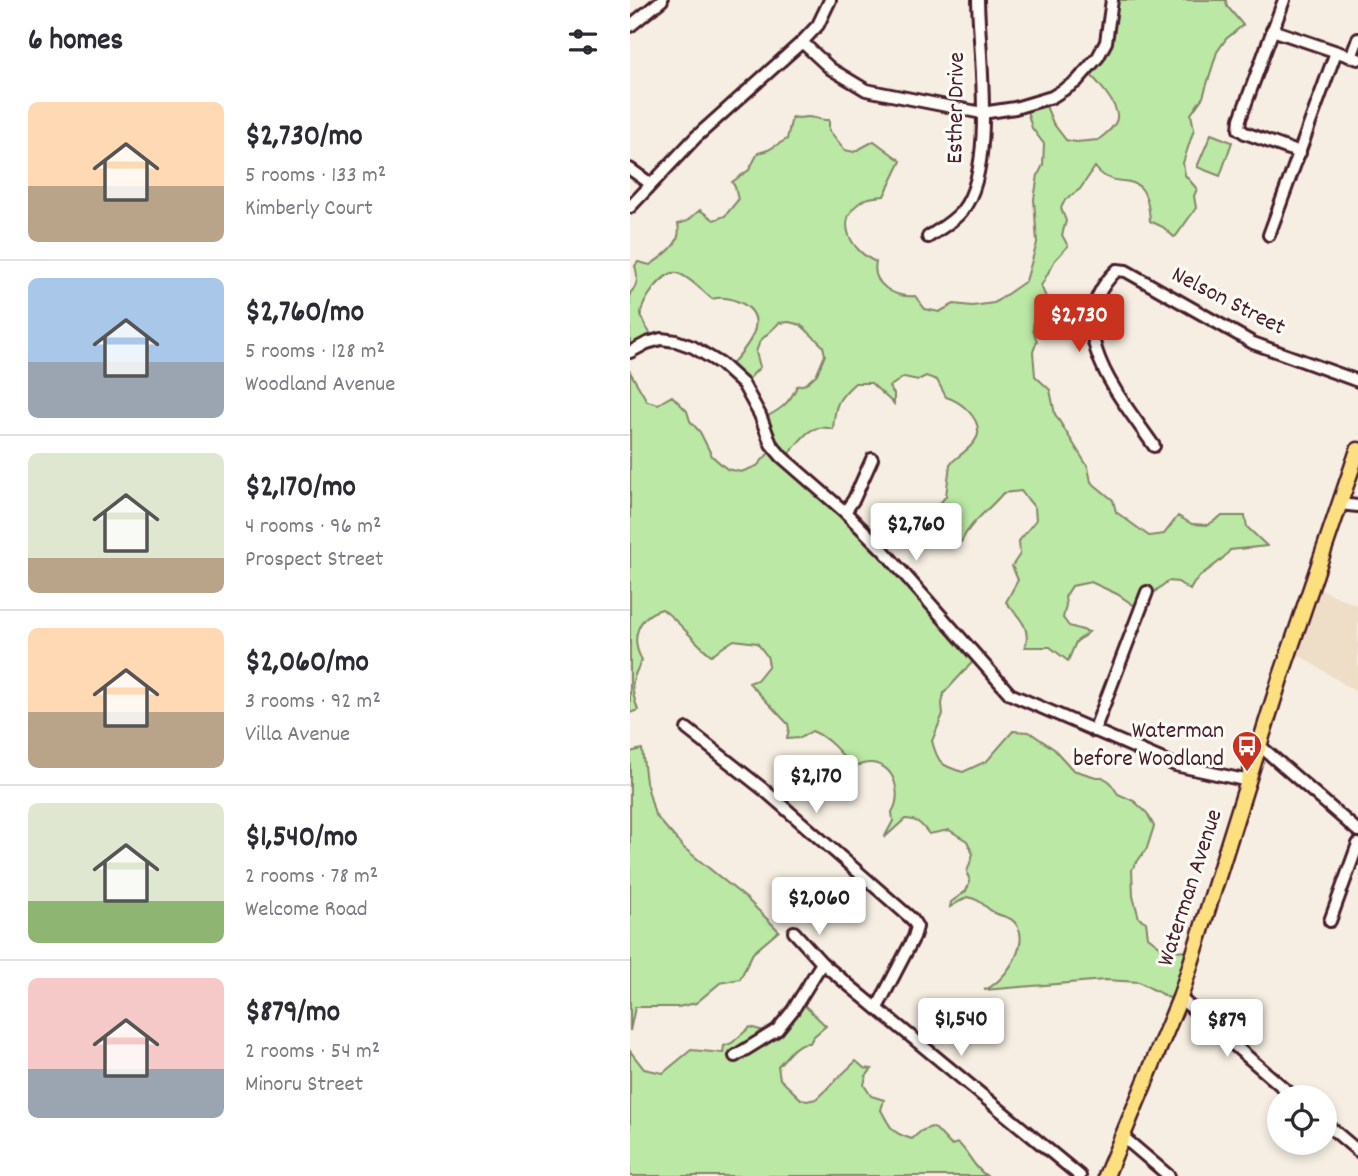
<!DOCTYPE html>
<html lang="en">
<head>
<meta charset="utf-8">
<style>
	:root { --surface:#fff; --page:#f2f2f3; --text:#2b2b33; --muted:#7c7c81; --line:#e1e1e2; --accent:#c8321e }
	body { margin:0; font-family:Dekko,sans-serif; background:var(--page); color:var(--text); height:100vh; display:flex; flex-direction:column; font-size:26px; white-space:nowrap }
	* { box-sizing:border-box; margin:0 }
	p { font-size:23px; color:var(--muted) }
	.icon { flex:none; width:38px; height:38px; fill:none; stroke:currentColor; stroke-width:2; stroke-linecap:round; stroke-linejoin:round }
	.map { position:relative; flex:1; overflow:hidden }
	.sheet { display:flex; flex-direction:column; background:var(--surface); width:630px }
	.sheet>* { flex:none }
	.buttons { position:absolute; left:637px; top:1085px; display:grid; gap:14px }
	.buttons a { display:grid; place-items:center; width:70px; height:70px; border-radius:50%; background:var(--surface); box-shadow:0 4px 10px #0003; font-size:35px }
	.price { position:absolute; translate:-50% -60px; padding:0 16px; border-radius:7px; background:#fff; color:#222; font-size:23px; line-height:46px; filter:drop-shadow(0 2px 4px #0008) }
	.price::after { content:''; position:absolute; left:50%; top:42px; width:21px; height:16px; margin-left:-10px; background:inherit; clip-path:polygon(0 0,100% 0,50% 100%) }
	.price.current { background:var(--accent); color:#fff }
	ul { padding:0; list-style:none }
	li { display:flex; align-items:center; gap:21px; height:175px; padding:0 28px }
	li+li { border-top:2px solid var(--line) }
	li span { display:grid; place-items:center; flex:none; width:196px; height:140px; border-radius:10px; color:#555 }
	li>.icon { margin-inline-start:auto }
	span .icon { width:84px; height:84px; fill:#fffc; stroke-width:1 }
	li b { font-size:30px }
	h2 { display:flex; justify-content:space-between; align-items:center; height:84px; padding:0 28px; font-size:30px }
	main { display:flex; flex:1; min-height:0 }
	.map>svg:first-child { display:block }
	.built { fill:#eedec8 }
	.green { fill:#bbe8a5; stroke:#828468; stroke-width:2 }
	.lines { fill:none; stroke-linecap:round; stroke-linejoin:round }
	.minor-casing { stroke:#4a1f2b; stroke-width:16 }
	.major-casing { stroke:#4a1f2b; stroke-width:19 }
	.minor { stroke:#fdfcf7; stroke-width:10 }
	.major { stroke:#fce080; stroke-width:14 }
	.labels { text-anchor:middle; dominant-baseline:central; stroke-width:6; stroke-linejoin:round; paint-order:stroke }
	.street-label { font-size:24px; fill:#4a1f2b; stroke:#fdfcf7 }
	.poi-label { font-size:24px; fill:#4a1f2b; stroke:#fdfcf7; text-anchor:end }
</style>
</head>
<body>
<main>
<section class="sheet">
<h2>6 homes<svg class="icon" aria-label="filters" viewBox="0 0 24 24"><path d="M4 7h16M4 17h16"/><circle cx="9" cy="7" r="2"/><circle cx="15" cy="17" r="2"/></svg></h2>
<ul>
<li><span style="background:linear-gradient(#ffd9b3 60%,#b9a48a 0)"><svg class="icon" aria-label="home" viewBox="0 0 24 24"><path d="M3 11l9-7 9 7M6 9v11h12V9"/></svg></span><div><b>$2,730/mo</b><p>5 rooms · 133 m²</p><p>Kimberly Court</p></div></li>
<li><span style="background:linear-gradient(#a9c7e8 60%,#9aa5b1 0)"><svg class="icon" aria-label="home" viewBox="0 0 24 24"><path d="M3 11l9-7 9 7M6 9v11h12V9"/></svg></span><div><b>$2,760/mo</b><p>5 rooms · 128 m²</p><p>Woodland Avenue</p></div></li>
<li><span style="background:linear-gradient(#dfe7d0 75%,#b9a48a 0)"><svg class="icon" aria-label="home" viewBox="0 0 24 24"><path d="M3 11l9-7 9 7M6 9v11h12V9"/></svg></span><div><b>$2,170/mo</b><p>4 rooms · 96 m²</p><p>Prospect Street</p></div></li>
<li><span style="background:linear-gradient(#ffd9b3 60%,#b9a48a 0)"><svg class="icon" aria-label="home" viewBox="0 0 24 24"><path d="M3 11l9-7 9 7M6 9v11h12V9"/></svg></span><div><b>$2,060/mo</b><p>3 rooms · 92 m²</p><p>Villa Avenue</p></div></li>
<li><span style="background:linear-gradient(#dfe7d0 70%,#8fb573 0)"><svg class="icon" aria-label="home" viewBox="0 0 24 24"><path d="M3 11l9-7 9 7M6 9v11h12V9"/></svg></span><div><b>$1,540/mo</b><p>2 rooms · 78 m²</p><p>Welcome Road</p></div></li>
<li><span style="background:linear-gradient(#f6c9c9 65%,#9aa5b1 0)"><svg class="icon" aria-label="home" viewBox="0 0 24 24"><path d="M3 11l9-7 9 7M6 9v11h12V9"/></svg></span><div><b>$879/mo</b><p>2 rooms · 54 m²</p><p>Minoru Street</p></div></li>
</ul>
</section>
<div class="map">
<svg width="728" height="1176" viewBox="0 0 728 1176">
	<rect width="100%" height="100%" fill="#f6eee2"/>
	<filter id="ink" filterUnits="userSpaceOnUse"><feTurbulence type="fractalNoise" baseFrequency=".0143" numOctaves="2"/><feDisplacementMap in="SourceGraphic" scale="14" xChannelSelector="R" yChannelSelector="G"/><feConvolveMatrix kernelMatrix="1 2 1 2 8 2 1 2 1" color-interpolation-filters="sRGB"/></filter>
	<g filter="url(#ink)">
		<polygon class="built" points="682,585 728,606 728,693 658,648"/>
		<g class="green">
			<path d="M 480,0 L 596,0 L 597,6 L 613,25 L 596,39 L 587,52 L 573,97 L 561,114 L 564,129 L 553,163 L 555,175 L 567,189 L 564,196 L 566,208 L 546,236 L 544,237 L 533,227 L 520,221 C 516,159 487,197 465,167 L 450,189 L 435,200 L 431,208 L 436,221 L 432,235 L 438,246 L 425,260 L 411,286 L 416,297 L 404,313 L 403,330 L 407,341 L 403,352 L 405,376 L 420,390 L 425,414 L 458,467 L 461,482 L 483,500 L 486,512 L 519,536 L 534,534 L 548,516 L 562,524 L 578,525 L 591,516 L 615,516 L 617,527 L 637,546 L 600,550 C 588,568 569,570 560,590 L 548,582 L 538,581 L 516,599 L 511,610 L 487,594 L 461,582 L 442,586 L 435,597 L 436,605 L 433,618 L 439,626 L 459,632 L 446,642 L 438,661 L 420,647 L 395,647 C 402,628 388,616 376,602 L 388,580 L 382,566 L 390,554 L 389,541 L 406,520 L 405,508 L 391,491 L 373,493 C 359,510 340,522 331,542 C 318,538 311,529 297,527 L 303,512 L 316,496 L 320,464 C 328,456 346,445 348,434 C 350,417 330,401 316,397 L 307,380 L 296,376 L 288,380 L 274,377 L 259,387 L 264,394 L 264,404 L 241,383 L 225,383 C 207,399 205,405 203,429 C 179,422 172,439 158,455 L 349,655 L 314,693 L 312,704 L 313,714 L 302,741 C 308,763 311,766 333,772 L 357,761 L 383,731 L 399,732 L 424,749 L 443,770 L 466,777 L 472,777 L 479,781 L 488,794 L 504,801 L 517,813 L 524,826 L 517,848 L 502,869 L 503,896 L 509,918 L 516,922 L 518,937 L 531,947 L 562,953 L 549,1003 L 509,982 L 475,980 L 354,990 C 373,984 399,946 388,927 C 382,916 375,918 365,913 C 353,907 353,900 337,897 L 320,907 L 321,902 L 336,891 L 340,882 L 337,872 L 343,854 L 337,841 L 319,830 L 299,834 C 292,825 288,819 275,819 L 254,838 L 263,821 L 262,812 C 271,797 267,770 247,764 C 238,761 229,765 220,768 C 213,753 197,737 182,731 L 170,738 L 157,739 L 159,729 L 158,724 L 119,683 L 127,680 L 139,665 L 137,656 L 127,643 L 104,640 L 81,655 C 63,641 50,622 32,609 C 7,616 0,639 12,660 C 0,682 0,687 8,710 L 0,713 L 0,372 L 17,401 L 28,404 L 42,396 L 57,411 L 60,421 L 70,432 L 82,456 L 97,469 L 111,472 L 127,466 L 146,445 L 134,418 C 150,410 160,403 167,386 L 176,384 L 187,374 L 195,355 L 193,346 L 171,325 L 159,322 L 149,323 L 130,341 L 126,352 L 130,367 L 114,384 L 97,369 C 114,351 145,318 109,302 C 100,298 92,296 82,299 C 73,292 59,276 47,273 C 34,270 10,303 11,315 C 12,323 20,332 24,339 L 0,354 L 0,293 C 8,286 8,275 5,266 L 8,262 L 20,265 C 34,255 53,244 48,224 L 57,221 L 70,210 L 84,220 L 95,216 L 108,200 L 105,187 L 102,182 L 119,170 L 128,153 L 138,150 L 157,139 L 162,117 C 169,119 172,117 178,117 C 186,117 191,121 199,120 L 199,130 L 215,150 L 224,152 L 244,141 L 271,161 L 254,196 C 247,197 237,197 232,201 C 203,220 221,251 246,262 C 241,284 264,298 285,296 L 295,309 L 309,312 L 324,304 L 342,306 L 364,303 L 396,281 L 407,243 L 404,199 L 408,175 L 413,165 L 414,144 L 402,128 L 395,104 L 414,101 L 423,123 L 436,140 L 446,142 L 468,140 C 474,135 486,127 487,118 C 489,105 466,80 457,71 L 469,52 Z"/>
			<polygon points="581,134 602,142 590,176 567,167"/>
			<polygon points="12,749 16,782 25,815 54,848 117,899 149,931 123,953 110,979 90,983 66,1003 48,1007 5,1007 0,1031 0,752"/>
			<path d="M 171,1002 L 196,1026 L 183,1037 L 180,1043 C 165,1042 158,1056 148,1066 L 150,1079 L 171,1099 L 177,1101 L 186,1099 L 226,1061 L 234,1068 L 242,1069 L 236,1076 L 234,1085 L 241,1096 L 254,1100 L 251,1110 C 261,1128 261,1133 282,1139 L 291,1131 L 301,1127 L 306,1129 L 321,1145 L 328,1143 C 339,1152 343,1168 357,1176 L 0,1176 L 0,1051 L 14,1069 L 33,1073 L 61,1050 L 93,1053 L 94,1046 L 102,1043 L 120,1027 L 141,1033 Z"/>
		</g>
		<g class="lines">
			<g class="minor-casing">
				<g id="minor">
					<polyline points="654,0 610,119 609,129 615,133 670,153"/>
					<polyline points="0,26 32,0"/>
					<polyline points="642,30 728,59"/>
					<polyline points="172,42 201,69 236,90 352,113 385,108 422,97 446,82 468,57 476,42 482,0"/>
					<polyline points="721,57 728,39"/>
					<polyline points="0,169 21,184"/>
					<polyline points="0,207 66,137 172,42 188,25 200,0"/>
					<polyline points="639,235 706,52"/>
					<path d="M 298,237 C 310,229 323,222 332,211 C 366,169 349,54 348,0"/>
					<polyline points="0,352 17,343 31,339 46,341 63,347 91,364 113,384 130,415 141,444 152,457 215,512 253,550 380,694 545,765 619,781"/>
					<path d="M 524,446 C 489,395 427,327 487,270 L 496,271 L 623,343 L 728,381"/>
					<polyline points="709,504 728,506"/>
					<polyline points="215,512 224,499 242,459"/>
					<polyline points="57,729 133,789 282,919 287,927 284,937 247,1008"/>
					<polyline points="464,731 517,592"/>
					<polyline points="629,745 728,831"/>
					<polyline points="700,921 728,844"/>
					<polyline points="164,932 192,963 450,1176"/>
					<polyline points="550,998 664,1097"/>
					<polyline points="105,1056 147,1030 163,1010 192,963"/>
					<polyline points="695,1123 728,1151"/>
					<polyline points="492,1136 539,1176"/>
				</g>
			</g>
			<g class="major-casing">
				<polyline id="major" points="476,1176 550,998 650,679 728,450"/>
			</g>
			<use href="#minor" class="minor"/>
			<use href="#major" class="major"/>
		</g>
	</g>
	<defs>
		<g id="bus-pin" transform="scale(1.575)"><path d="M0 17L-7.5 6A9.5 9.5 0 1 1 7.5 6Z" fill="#c8321e" stroke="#fdfcf7"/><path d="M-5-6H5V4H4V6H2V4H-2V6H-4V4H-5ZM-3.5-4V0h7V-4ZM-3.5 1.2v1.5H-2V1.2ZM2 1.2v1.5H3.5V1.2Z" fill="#fff"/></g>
	</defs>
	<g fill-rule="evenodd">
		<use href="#bus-pin" x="617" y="746"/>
	</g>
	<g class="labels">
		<g class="street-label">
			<text transform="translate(327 108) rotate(-89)">Esther Drive</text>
			<text transform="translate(598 302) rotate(27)">Nelson Street</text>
			<text transform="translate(561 888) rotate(-72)">Waterman Avenue</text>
		</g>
		<g class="poi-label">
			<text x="594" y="732">Waterman<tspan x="594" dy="28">before Woodland</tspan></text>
		</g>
	</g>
</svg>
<div class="buttons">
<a><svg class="icon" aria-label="locate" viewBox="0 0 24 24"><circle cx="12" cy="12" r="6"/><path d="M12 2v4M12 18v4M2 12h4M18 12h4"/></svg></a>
</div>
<b class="price current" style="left:449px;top:354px">$2,730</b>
<b class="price" style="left:286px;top:563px">$2,760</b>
<b class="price" style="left:186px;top:815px">$2,170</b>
<b class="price" style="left:189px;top:937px">$2,060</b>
<b class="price" style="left:331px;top:1058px">$1,540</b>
<b class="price" style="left:597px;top:1059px">$879</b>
</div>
</main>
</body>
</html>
